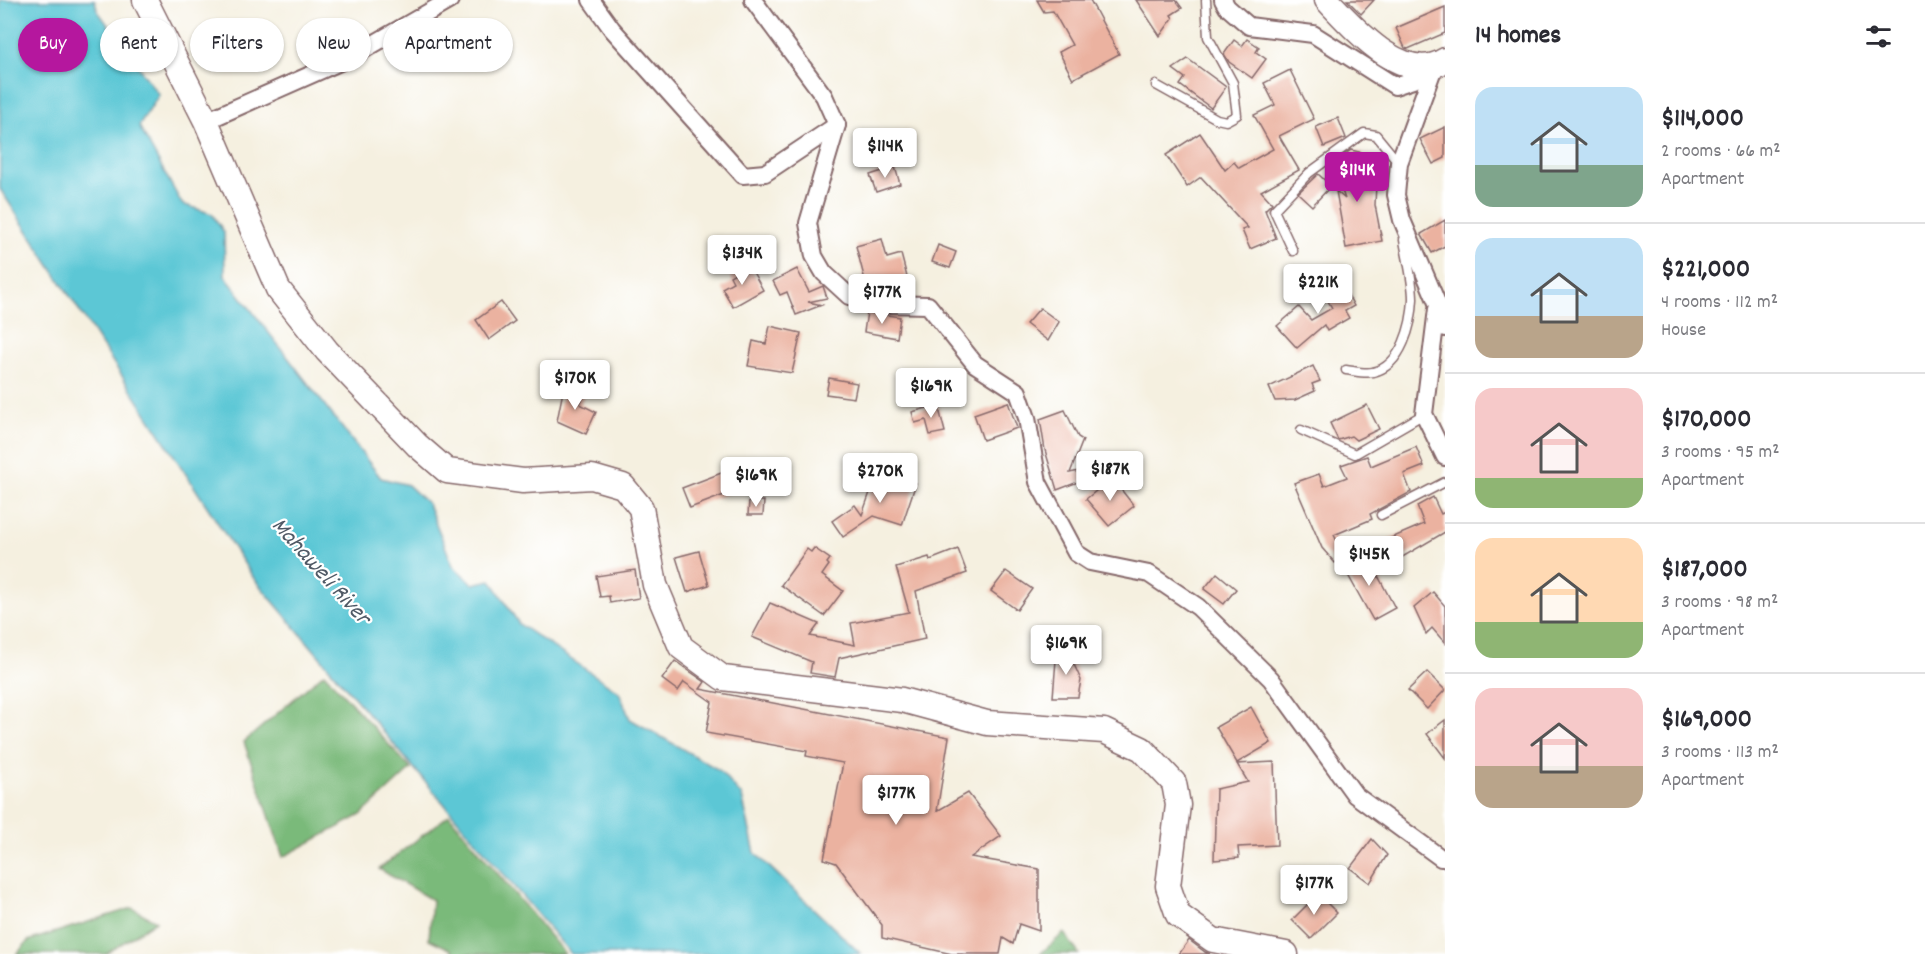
<!DOCTYPE html>
<html lang="en">
<head>
<meta charset="utf-8">
<style>
	:root { --surface:#fff; --page:#f2f2f3; --text:#2b2b33; --muted:#7c7c81; --line:#e1e1e2; --accent:#b5179e }
	body { margin:0; font-family:Dekko,sans-serif; background:var(--page); color:var(--text); height:100vh; display:flex; flex-direction:column; font-size:22px; white-space:nowrap }
	* { box-sizing:border-box; margin:0 }
	p { font-size:20px; color:var(--muted) }
	.icon { flex:none; width:33px; height:33px; fill:none; stroke:currentColor; stroke-width:2; stroke-linecap:round; stroke-linejoin:round }
	.map { position:relative; flex:1; overflow:hidden }
	.sheet { display:flex; flex-direction:column; background:var(--surface); width:480px }
	.sheet>* { flex:none }
	.hud { position:absolute; left:18px; top:18px; width:570px; height:54px; display:flex; gap:12px }
	.price { position:absolute; translate:-50% -51px; padding:0 14px; border-radius:6px; background:#fff; color:#222; font-size:20px; line-height:39px; filter:drop-shadow(0 2px 3px #0008) }
	.price::after { content:''; position:absolute; left:50%; top:36px; width:18px; height:14px; margin-left:-9px; background:inherit; clip-path:polygon(0 0,100% 0,50% 100%) }
	.price.on { background:var(--accent); color:#fff }
	ul { padding:0; list-style:none }
	li { display:flex; align-items:center; gap:18px; height:150px; padding:0 30px }
	li+li { border-top:2px solid var(--line) }
	li span { display:grid; place-items:center; flex:none; width:168px; height:120px; border-radius:18px; color:#555 }
	li>.icon { margin-inline-start:auto }
	span .icon { width:72px; height:72px; fill:#fffc; stroke-width:1 }
	li b { font-size:26px }
	h2 { display:flex; justify-content:space-between; align-items:center; height:72px; padding:0 30px; font-size:26px }
	.pill { padding:0 21px; border-radius:27px; background:var(--surface); box-shadow:0 2px 4px #0004; font-size:21px; line-height:54px }
	.pill.on { background:var(--accent); color:#fff }
	main { display:flex; flex:1; min-height:0 }
	.map>svg:first-child { display:block }
	.forest { fill:#7aba7a; stroke:#626c52; stroke-width:1.5 }
	.water { fill:#5bc7d5; stroke:#527380; stroke-width:1.5 }
	.building { fill:#ebb2a0 }
	.lines { fill:none; stroke-linecap:round; stroke-linejoin:round }
	.lane-casing { stroke:#86686a; stroke-width:11 }
	.street-casing { stroke:#86686a; stroke-width:20 }
	.secondary-casing { stroke:#86686a; stroke-width:27 }
	.lane { stroke:#fff; stroke-width:8 }
	.street { stroke:#fff; stroke-width:16 }
	.secondary { stroke:#fff; stroke-width:24 }
	.labels { text-anchor:middle; dominant-baseline:central; stroke-width:4.5; stroke-linejoin:round; paint-order:stroke }
	.water-label { font-size:24px; font-style:italic; fill:#505a66; stroke:#fff }
</style>
</head>
<body>
<main>
<div class="map">
<svg width="1445" height="954" viewBox="0 0 1445 954">
	<rect width="100%" height="100%" fill="#fff"/>
	<filter id="ink" filterUnits="userSpaceOnUse"><feTurbulence type="fractalNoise" baseFrequency=".0167" numOctaves="2"/><feDisplacementMap in="SourceGraphic" scale="12" xChannelSelector="R" yChannelSelector="G"/><feConvolveMatrix kernelMatrix="1 2 1 2 8 2 1 2 1" color-interpolation-filters="sRGB"/></filter>
	<filter id="wash" filterUnits="userSpaceOnUse"><feTurbulence type="fractalNoise" baseFrequency=".008" numOctaves="4" result="noise"/><feDisplacementMap in="SourceGraphic" scale="24" xChannelSelector="R" yChannelSelector="G"/><feGaussianBlur stdDeviation="1.35" result="paint"/><feColorMatrix in="noise" values="0 0 0 0 0 0 0 0 0 0 0 0 0 0 0 0 0 1.4 0 .05"/><feComposite in="paint" operator="in"/></filter>
	<g filter="url(#wash)">
		<rect width="100%" height="100%" fill="#f5f0e0"/>
		<g class="forest">
			<polygon points="324,673 411,769 361,815 283,857 244,742"/>
			<polygon points="449,815 565,954 453,954 452,950 429,939 432,900 379,869"/>
			<polygon points="132,908 156,921 106,954 17,954 28,941"/>
			<polygon points="1064,933 1079,954 1040,954"/>
		</g>
		<polygon class="water" points="0,0 95,0 97,10 159,95 139,126 182,204 212,214 224,232 225,276 381,478 408,485 428,504 453,566 473,584 491,580 519,624 619,692 630,719 719,770 742,796 755,853 861,954 571,954 255,580 0,189"/>
		<g id="blocks">
			<g class="building">
				<polygon points="1037,0 1090,0 1119,54 1073,79 1059,52 1072,45 1053,11 1044,12"/>
				<polygon points="1136,0 1176,0 1182,8 1171,15 1173,18 1160,36"/>
				<polygon points="1347,0 1374,0 1361,14"/>
				<polygon points="1445,7 1445,33 1408,49 1405,48 1396,28"/>
				<polygon points="1247,39 1259,47 1256,52 1266,59 1252,78 1229,62 1224,54 1234,40 1242,46"/>
				<polygon points="1188,59 1226,87 1211,108 1180,85 1185,78 1173,69"/>
				<polygon points="1290,70 1314,119 1279,136 1299,170 1261,191 1272,203 1265,210 1276,238 1250,249 1242,230 1248,228 1201,177 1187,187 1166,155 1200,133 1225,170 1234,162 1239,168 1273,149 1254,115 1275,105 1264,83"/>
				<polygon points="1338,118 1346,138 1324,147 1316,127"/>
				<polygon points="1445,127 1445,158 1433,164 1420,139"/>
				<polygon points="1351,150 1363,153 1362,183 1376,184 1375,205 1382,241 1346,248 1336,191 1345,199 1340,185 1340,158"/>
				<polygon points="895,167 900,184 876,192 870,175"/>
				<polygon points="1318,174 1331,186 1312,206 1298,193"/>
				<polygon points="1445,220 1445,246 1432,253 1421,234"/>
				<polygon points="882,239 887,258 901,254 907,277 867,288 856,246"/>
				<polygon points="938,245 956,252 950,268 932,262"/>
				<polygon points="749,265 763,290 733,307 722,288 733,282 730,276"/>
				<polygon points="797,269 809,292 823,286 827,298 808,302 822,305 796,315 787,292 780,295 773,281"/>
				<polygon points="1338,277 1354,306 1345,311 1349,318 1327,331 1324,325 1297,348 1277,326 1299,307 1311,320 1332,308 1320,287"/>
				<polygon points="501,302 515,321 489,340 476,320"/>
				<polygon points="1040,308 1059,322 1048,341 1026,324"/>
				<polygon points="867,312 900,317 897,338 864,332"/>
				<polygon points="770,326 801,333 792,373 748,366 753,341 766,344"/>
				<polygon points="1313,366 1320,381 1312,384 1315,391 1295,400 1275,401 1269,387"/>
				<polygon points="829,378 857,383 854,398 826,394"/>
				<polygon points="564,386 584,395 580,404 596,412 586,434 557,421"/>
				<polygon points="1008,402 1017,428 983,440 974,414"/>
				<polygon points="938,405 945,432 930,435 926,420 915,423 912,412"/>
				<polygon points="1367,405 1379,429 1356,440 1351,436 1338,440 1330,423"/>
				<polygon points="1065,410 1078,437 1083,440 1070,473 1097,467 1099,474 1057,490 1045,450 1040,419"/>
				<polygon points="1416,447 1424,466 1404,474 1411,492 1370,514 1372,519 1334,535 1344,555 1335,563 1322,548 1294,483 1319,474 1324,486 1347,477 1341,465 1367,456 1371,466"/>
				<polygon points="724,472 732,492 690,508 682,488"/>
				<polygon points="877,473 916,483 902,525 874,516 843,537 832,521 855,505 862,515"/>
				<polygon points="1112,478 1134,506 1109,526 1086,499"/>
				<polygon points="1433,497 1441,514 1445,512 1445,532 1394,562 1387,546 1389,539 1424,524 1417,506"/>
				<polygon points="749,501 764,501 763,515 748,515"/>
				<polygon points="814,548 830,559 827,563 829,565 822,575 843,591 824,616 781,585 807,549 811,552"/>
				<polygon points="958,549 967,573 916,591 925,639 839,658 835,677 810,673 812,662 752,637 770,603 819,624 810,636 855,645 851,623 909,612 896,567 929,557 930,560"/>
				<polygon points="699,551 709,585 687,592 676,557"/>
				<polygon points="1366,553 1395,608 1373,620 1343,566"/>
				<polygon points="635,570 639,598 610,603 609,596 600,597 596,576"/>
				<polygon points="1006,571 1032,589 1017,610 991,591"/>
				<polygon points="1217,573 1236,589 1224,604 1204,589"/>
				<polygon points="1433,592 1445,606 1445,643 1432,628 1426,634 1414,608"/>
				<polygon points="1057,648 1067,649 1081,680 1078,697 1053,697"/>
				<polygon points="675,661 705,682 700,689 949,737 937,811 968,793 1001,836 971,857 1039,869 1039,931 1019,924 1013,944 1003,938 1000,954 952,954 882,938 882,925 836,863 824,859 843,763 806,756 807,751 706,733 712,702 684,682 678,691 662,679"/>
				<polygon points="1427,672 1445,690 1427,709 1408,690"/>
				<polygon points="1251,707 1271,743 1237,763 1216,727"/>
				<polygon points="1445,720 1445,758 1427,734"/>
				<polygon points="1274,762 1277,845 1238,847 1239,858 1214,860 1216,789 1248,782 1237,764"/>
				<polygon points="1372,839 1387,855 1370,883 1350,868"/>
				<polygon points="1318,894 1337,913 1311,939 1292,920"/>
				<polygon points="1189,940 1205,952 1210,954 1179,954"/>
			</g>
		</g>
	</g>
	<g filter="url(#ink)">
		<use href="#blocks" fill-opacity="0" stroke="#86686a" stroke-width="1.5"/>
		<g class="lines">
			<g class="lane-casing">
				<g id="lane">
					<polyline points="1156,85 1217,119 1226,121 1237,115 1233,83 1208,37 1206,0"/>
					<polyline points="1293,251 1274,210 1309,173 1364,133 1376,135 1399,163"/>
					<path d="M 1346,370 C 1354,371 1365,374 1373,372 C 1402,366 1412,324 1413,299 C 1413,280 1407,259 1404,240"/>
					<polyline points="1301,430 1355,454 1424,414"/>
					<polyline points="1381,515 1445,482"/>
				</g>
			</g>
			<g class="street-casing">
				<g id="street">
					<polyline points="591,0 612,29 743,175 765,173 837,125"/>
					<polyline points="753,0 824,96 837,125 808,223 814,256 824,273 849,296 884,304 928,305 975,364 1018,392 1027,418 1038,482 1076,553 1090,562 1149,574 1198,607 1271,679 1355,795 1441,858 1445,858"/>
					<polyline points="1223,0 1227,7 1249,26 1313,34 1395,86 1416,79 1434,67"/>
					<polyline points="1434,67 1399,163 1396,195 1402,220 1438,305 1445,328"/>
					<polyline points="206,121 351,57 450,0"/>
					<polyline points="1437,309 1424,414 1445,457"/>
				</g>
			</g>
			<g class="secondary-casing">
				<g id="secondary">
					<polyline points="145,0 206,121 278,289 327,351 417,445 447,471 523,481 592,477 623,486 641,508 655,585 681,647 723,678 902,700 987,723 1104,731 1142,749 1174,783 1178,805 1168,886 1178,915 1213,940 1286,954"/>
					<path d="M 1327,0 C 1353,27 1404,87 1445,60"/>
				</g>
			</g>
			<use href="#lane" class="lane"/>
			<use href="#street" class="street"/>
			<use href="#secondary" class="secondary"/>
		</g>
	</g>
	<g class="labels">
		<g class="water-label">
			<text transform="translate(320 572) rotate(48)">Mahaweli River</text>
		</g>
	</g>
</svg>
<b class="price" style="left:885px;top:179px">$114K</b>
<b class="price on" style="left:1357px;top:203px">$114K</b>
<b class="price" style="left:742px;top:286px">$134K</b>
<b class="price" style="left:1318px;top:315px">$221K</b>
<b class="price" style="left:882px;top:325px">$177K</b>
<b class="price" style="left:575px;top:411px">$170K</b>
<b class="price" style="left:931px;top:419px">$169K</b>
<b class="price" style="left:1110px;top:502px">$187K</b>
<b class="price" style="left:880px;top:504px">$270K</b>
<b class="price" style="left:756px;top:508px">$169K</b>
<b class="price" style="left:1369px;top:587px">$145K</b>
<b class="price" style="left:1066px;top:676px">$169K</b>
<b class="price" style="left:896px;top:826px">$177K</b>
<b class="price" style="left:1314px;top:916px">$177K</b>
<div class="hud">
<a class="pill on">Buy</a>
<a class="pill">Rent</a>
<a class="pill">Filters</a>
<a class="pill">New</a>
<a class="pill">Apartment</a>
</div>
</div>
<section class="sheet">
<h2>14 homes<svg class="icon" aria-label="filters" viewBox="0 0 24 24"><path d="M4 7h16M4 17h16"/><circle cx="9" cy="7" r="2"/><circle cx="15" cy="17" r="2"/></svg></h2>
<ul>
<li><span style="background:linear-gradient(#bfe0f5 65%,#7fa58c 0)"><svg class="icon" aria-label="home" viewBox="0 0 24 24"><path d="M3 11l9-7 9 7M6 9v11h12V9"/></svg></span><div><b>$114,000</b><p>2 rooms · 66 m²</p><p>Apartment</p></div></li>
<li><span style="background:linear-gradient(#bfe0f5 65%,#b9a48a 0)"><svg class="icon" aria-label="home" viewBox="0 0 24 24"><path d="M3 11l9-7 9 7M6 9v11h12V9"/></svg></span><div><b>$221,000</b><p>4 rooms · 112 m²</p><p>House</p></div></li>
<li><span style="background:linear-gradient(#f6c9c9 75%,#8fb573 0)"><svg class="icon" aria-label="home" viewBox="0 0 24 24"><path d="M3 11l9-7 9 7M6 9v11h12V9"/></svg></span><div><b>$170,000</b><p>3 rooms · 95 m²</p><p>Apartment</p></div></li>
<li><span style="background:linear-gradient(#ffd9b3 70%,#8fb573 0)"><svg class="icon" aria-label="home" viewBox="0 0 24 24"><path d="M3 11l9-7 9 7M6 9v11h12V9"/></svg></span><div><b>$187,000</b><p>3 rooms · 98 m²</p><p>Apartment</p></div></li>
<li><span style="background:linear-gradient(#f6c9c9 65%,#b9a48a 0)"><svg class="icon" aria-label="home" viewBox="0 0 24 24"><path d="M3 11l9-7 9 7M6 9v11h12V9"/></svg></span><div><b>$169,000</b><p>3 rooms · 113 m²</p><p>Apartment</p></div></li>
</ul>
</section>
</main>
</body>
</html>
